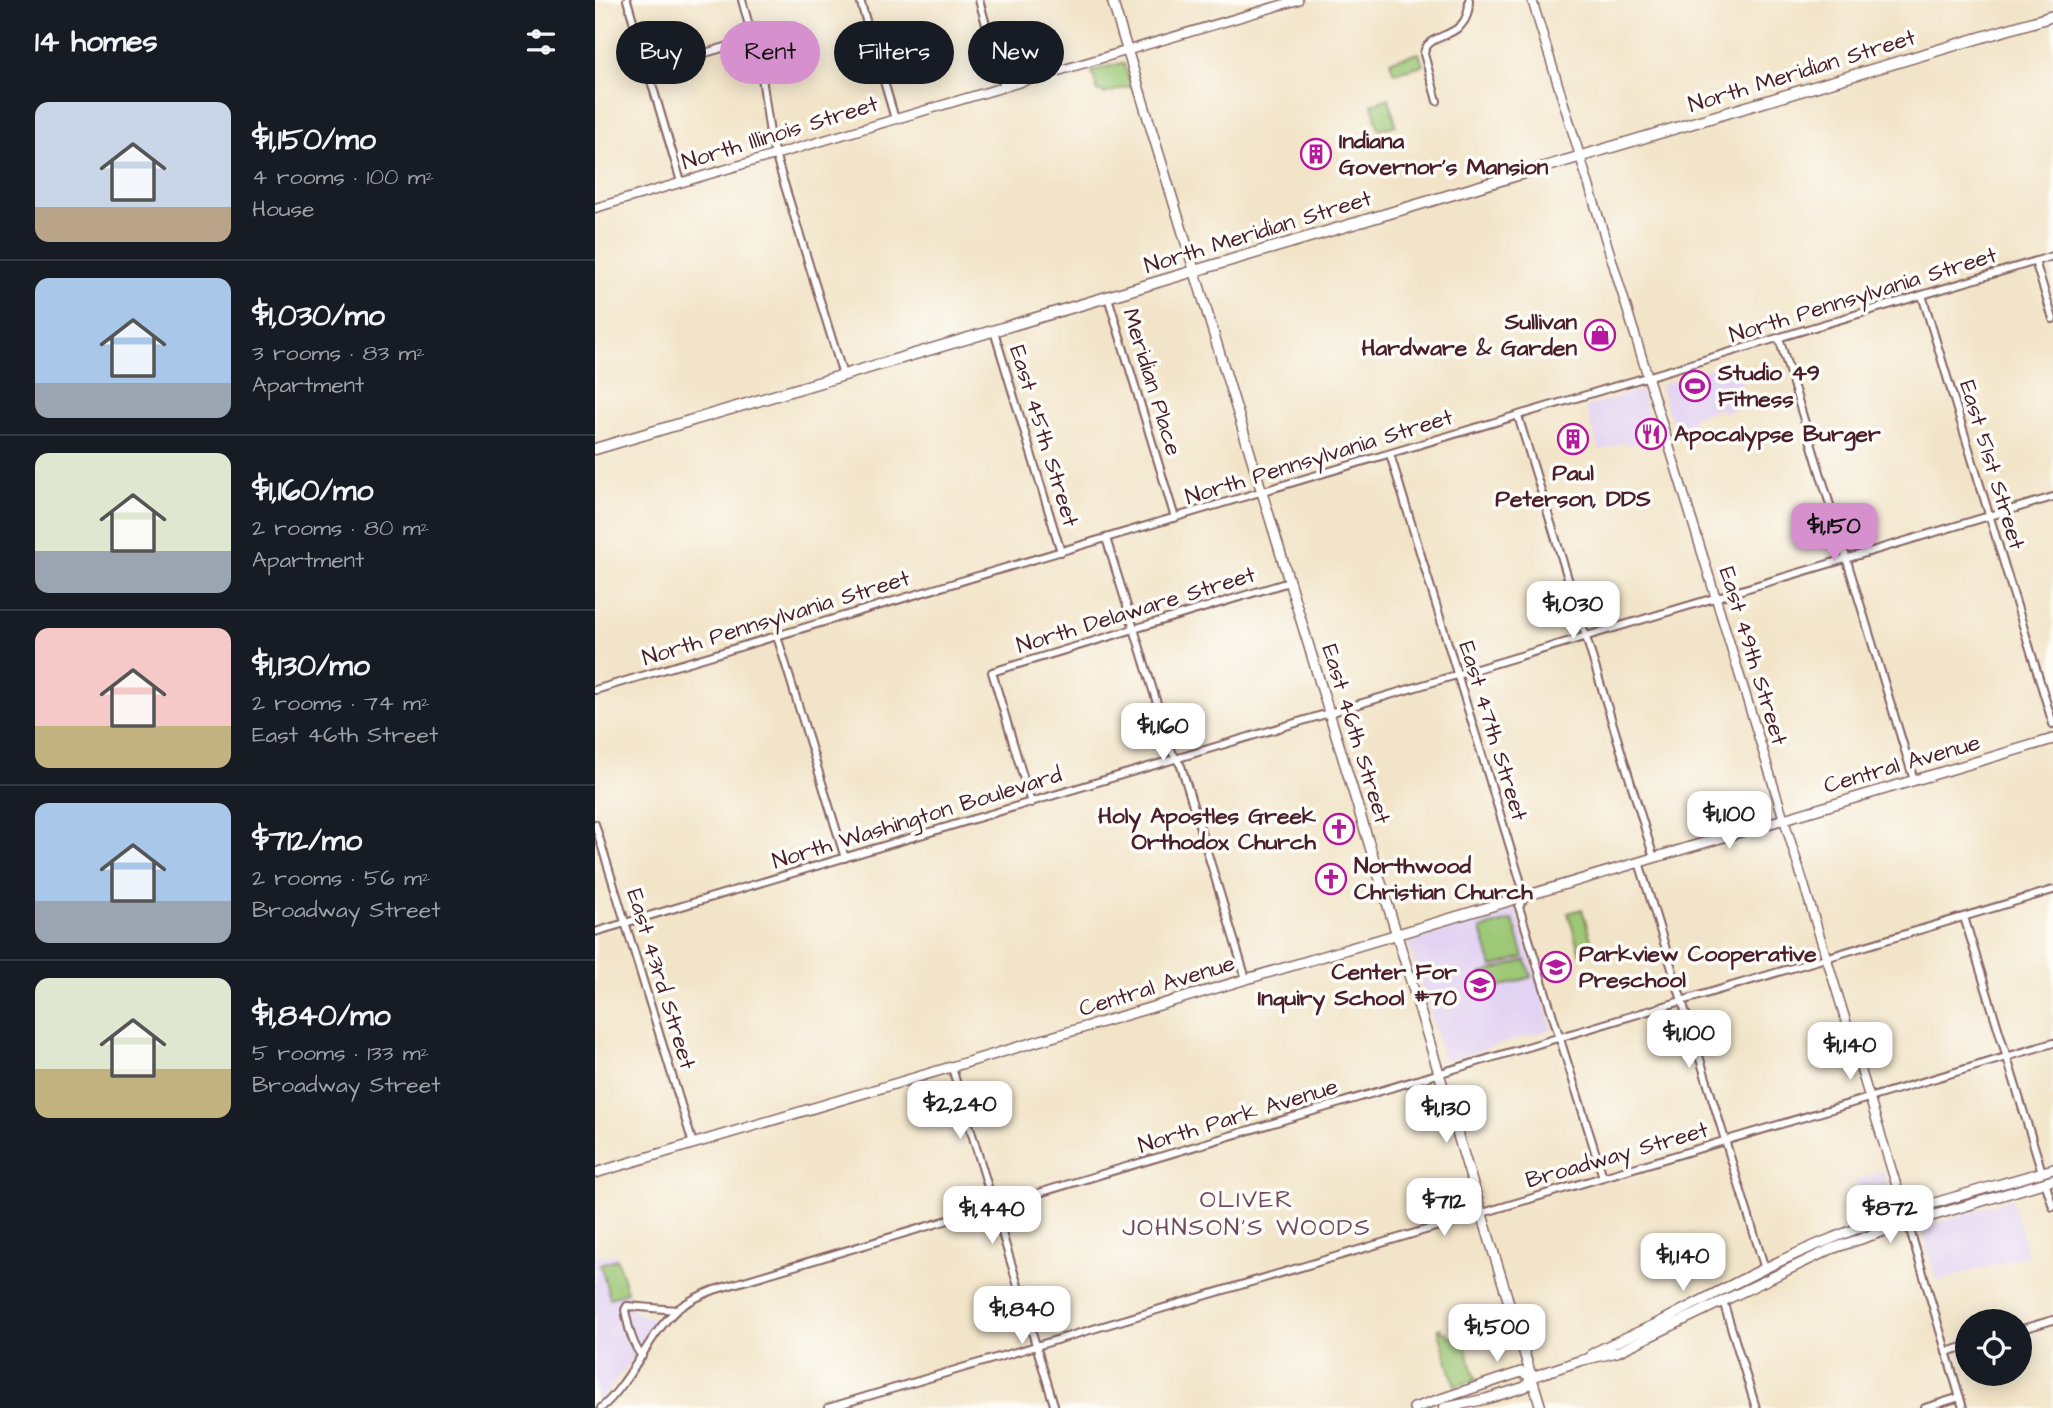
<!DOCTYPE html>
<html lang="en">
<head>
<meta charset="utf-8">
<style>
	:root { --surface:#171b24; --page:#242831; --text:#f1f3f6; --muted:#9ea1a6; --line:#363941; --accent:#d690ce }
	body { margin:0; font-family:"Architects Daughter",sans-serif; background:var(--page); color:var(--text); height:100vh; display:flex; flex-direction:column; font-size:26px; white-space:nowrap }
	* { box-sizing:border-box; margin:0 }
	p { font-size:23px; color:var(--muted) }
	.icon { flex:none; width:38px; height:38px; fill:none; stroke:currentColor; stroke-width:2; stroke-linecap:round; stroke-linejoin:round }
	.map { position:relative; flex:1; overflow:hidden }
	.side { display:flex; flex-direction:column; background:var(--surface); width:595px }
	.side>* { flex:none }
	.guide { position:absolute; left:21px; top:21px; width:665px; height:63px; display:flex; gap:14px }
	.buttons { position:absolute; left:1360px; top:1309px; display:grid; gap:14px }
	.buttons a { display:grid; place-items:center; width:77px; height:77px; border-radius:50%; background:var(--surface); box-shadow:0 4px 18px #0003; font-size:35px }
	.price { position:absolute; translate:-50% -60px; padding:0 16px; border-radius:14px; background:#fff; color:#222; font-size:23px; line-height:46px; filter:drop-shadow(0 2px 4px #0008) }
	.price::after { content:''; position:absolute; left:50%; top:42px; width:21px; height:16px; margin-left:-10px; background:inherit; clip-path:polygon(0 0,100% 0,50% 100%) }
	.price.selected { background:var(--accent); color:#111 }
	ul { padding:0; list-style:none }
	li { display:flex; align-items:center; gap:21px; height:175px; padding:0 35px }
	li+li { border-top:2px solid var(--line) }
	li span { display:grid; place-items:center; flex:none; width:196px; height:140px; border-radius:14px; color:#555 }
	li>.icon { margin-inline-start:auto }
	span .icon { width:84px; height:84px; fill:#fffc; stroke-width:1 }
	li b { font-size:30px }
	h2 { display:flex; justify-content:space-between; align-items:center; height:84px; padding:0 35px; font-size:30px }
	.pill { padding:0 24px; border-radius:32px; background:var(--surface); box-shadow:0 4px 18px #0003; font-size:24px; line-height:63px }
	.pill.selected { background:var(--accent); color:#111 }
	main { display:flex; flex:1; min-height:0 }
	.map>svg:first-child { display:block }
	.built { fill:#e3d3f2 }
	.green { fill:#9dc876; stroke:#747450; stroke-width:2 }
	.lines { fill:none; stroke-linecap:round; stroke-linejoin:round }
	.minor-casing { stroke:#856462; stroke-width:10 }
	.tertiary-casing { stroke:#856462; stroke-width:11 }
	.secondary-casing { stroke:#856462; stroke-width:12 }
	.primary-casing { stroke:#856462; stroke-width:13 }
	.minor { stroke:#fff; stroke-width:6 }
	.tertiary { stroke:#fff; stroke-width:8 }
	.secondary { stroke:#fff; stroke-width:9 }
	.primary { stroke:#fff; stroke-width:10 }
	.labels { text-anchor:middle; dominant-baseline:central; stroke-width:7; stroke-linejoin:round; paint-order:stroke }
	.street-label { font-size:23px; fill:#4a1f2b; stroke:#fdfcf7 }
	.poi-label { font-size:23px; font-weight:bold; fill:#4a1f2b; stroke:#fdfcf7; text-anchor:start }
	.neighbourhood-label { font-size:24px; letter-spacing:2px; fill:#724a5f; stroke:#fdfcf7 }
</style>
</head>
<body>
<main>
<section class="side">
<h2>14 homes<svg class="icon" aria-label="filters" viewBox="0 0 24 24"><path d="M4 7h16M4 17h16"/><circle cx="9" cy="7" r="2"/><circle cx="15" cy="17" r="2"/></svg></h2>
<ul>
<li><span style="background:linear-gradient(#c9d6e8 75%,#b9a48a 0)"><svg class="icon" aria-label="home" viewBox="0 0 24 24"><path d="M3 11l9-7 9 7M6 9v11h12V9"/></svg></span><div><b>$1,150/mo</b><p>4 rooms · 100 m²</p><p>House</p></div></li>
<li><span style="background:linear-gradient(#a9c7e8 75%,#9aa5b1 0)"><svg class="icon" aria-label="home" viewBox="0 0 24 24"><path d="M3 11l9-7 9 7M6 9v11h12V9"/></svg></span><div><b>$1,030/mo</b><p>3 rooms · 83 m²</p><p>Apartment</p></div></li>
<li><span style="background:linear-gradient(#dfe7d0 70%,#9aa5b1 0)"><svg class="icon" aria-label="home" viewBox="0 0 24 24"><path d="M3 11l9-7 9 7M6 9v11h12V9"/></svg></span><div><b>$1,160/mo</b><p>2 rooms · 80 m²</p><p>Apartment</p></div></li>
<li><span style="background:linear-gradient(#f6c9c9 70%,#c2b280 0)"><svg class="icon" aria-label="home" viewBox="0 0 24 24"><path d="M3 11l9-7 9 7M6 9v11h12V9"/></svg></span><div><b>$1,130/mo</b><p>2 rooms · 74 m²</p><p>East 46th Street</p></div></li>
<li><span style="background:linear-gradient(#a9c7e8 70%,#9aa5b1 0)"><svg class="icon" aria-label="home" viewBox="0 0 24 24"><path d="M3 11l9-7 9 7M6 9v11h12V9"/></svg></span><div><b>$712/mo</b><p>2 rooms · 56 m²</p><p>Broadway Street</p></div></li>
<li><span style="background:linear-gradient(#dfe7d0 65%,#c2b280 0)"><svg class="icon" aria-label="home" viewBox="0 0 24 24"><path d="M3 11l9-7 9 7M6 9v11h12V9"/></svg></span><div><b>$1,840/mo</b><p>5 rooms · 133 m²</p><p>Broadway Street</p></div></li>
</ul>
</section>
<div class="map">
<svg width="1458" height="1408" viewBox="0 0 1458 1408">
	<rect width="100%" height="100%" fill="#fdfcf7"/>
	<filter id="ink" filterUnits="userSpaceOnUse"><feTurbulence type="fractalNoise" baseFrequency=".0143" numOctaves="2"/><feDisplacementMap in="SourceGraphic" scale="14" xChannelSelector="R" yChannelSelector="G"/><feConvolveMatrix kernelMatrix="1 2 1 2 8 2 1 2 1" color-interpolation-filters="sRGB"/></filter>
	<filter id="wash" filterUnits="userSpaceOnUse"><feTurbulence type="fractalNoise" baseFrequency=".00686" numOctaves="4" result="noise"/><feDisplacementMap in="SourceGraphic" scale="28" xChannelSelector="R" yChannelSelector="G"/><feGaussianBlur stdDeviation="1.57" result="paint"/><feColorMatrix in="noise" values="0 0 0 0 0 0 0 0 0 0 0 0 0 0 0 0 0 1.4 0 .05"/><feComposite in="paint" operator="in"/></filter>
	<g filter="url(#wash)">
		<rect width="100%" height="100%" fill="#f2e4c8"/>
		<g class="built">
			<polygon points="1135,362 1140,362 1153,405 1128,413 1126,408 1097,417 1100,428 1080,434 1065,385"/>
			<polygon points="1046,390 1059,438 1034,446 1032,442 1005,450 1003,448 991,407"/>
			<polygon points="921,909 957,1029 849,1061 813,942"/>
			<polygon points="1288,1171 1299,1206 1272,1216 1260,1180"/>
			<polygon points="1416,1197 1433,1255 1343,1281 1341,1280 1326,1228 1399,1204"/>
			<polygon points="21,1253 38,1311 60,1320 62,1325 15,1389 0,1405 0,1258"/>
		</g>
		<g class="green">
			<polygon points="824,53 828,65 799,73 795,61"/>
			<polygon points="526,63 529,64 536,86 509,94 508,91 503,92 497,71"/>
			<polygon points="794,98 801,125 784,130 777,104"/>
			<polygon points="987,909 999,950 985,954 973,913"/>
			<polygon points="918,920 929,957 897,967 886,929"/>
			<polygon points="931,960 936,977 892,991 886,974"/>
			<polygon points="22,1259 32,1292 15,1298 5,1264"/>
			<polygon points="892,1319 893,1322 899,1320 900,1323 911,1320 913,1327 869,1341 881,1380 860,1386 843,1329 846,1328 847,1333 852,1332 854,1337 862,1335 861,1331 867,1329 867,1326"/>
		</g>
	</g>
	<g filter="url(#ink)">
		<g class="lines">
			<g class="minor-casing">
				<g id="minor">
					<polyline points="32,0 86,182"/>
					<polyline points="147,0 166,70 176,141 248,375"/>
					<polyline points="265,0 300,119"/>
					<polyline points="384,0 409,87"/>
					<polyline points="52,70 158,39"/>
					<path d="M 842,101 L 829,54 C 832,29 875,43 874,0"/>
					<polyline points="1440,261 1458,319"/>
					<polyline points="1327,295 1458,724"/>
					<polyline points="513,297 580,518"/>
					<polyline points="399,331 466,552"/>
					<polyline points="1184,338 1319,780"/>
					<polyline points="923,416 1059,858"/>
					<polyline points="795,454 930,896 924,907 1008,1177"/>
					<polyline points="511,538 577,752 586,766 651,979"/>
					<polyline points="182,636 250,858"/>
					<polyline points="0,690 1458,256"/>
					<polyline points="436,803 397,672 694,582"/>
					<polyline points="0,824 98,1144"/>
					<polyline points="1044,862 1170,1269"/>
					<polyline points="1369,917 1447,1172"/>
					<polyline points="0,932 1458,497"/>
					<polyline points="357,1068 460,1408"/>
					<polyline points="1450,1182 1458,1207"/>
					<polyline points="1313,1223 1368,1408"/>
					<polyline points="1128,1301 1161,1408"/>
					<polyline points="1424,1330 1458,1320"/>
					<polyline points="1351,1352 1372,1346"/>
					<path d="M 47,1356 C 37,1345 33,1325 30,1310 L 32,1306 L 82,1310"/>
					<path d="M 6,1408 C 37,1382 54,1332 84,1308 C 95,1300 106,1295 119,1290 L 1458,890"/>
					<polyline points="233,1408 1458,1043"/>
					<polyline points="1330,1408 1365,1397"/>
				</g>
			</g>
			<g class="tertiary-casing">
				<g id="tertiary">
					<polyline points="937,0 1313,1223"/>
					<polyline points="0,208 703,0"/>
				</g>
			</g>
			<g class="secondary-casing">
				<g id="secondary">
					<polyline points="517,0 946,1408"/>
					<polyline points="0,1173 1458,739"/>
					<path d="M 997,1354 C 1020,1341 1046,1332 1069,1320 C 1125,1291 1180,1261 1238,1238 C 1309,1209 1384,1191 1458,1169"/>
					<polyline points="819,1408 926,1372 937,1377"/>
					<polyline points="849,1408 891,1399 930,1387 937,1377 984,1361 1022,1352 1236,1249 1313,1223 1458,1180"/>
				</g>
			</g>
			<g class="primary-casing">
				<polyline id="primary" points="0,449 1458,16"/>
			</g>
			<use href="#minor" class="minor"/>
			<use href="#tertiary" class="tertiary"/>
			<use href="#secondary" class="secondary"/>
			<use href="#primary" class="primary"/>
		</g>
	</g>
	<defs>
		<g id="building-ring" transform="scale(1.575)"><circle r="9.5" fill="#fdfcf7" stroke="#b5179e" stroke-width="1.5"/><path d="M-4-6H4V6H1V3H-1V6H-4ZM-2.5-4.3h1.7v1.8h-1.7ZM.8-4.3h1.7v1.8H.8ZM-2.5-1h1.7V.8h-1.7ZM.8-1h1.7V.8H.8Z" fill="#b5179e"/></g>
		<g id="shop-ring" transform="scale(1.575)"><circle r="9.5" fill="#fdfcf7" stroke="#b5179e" stroke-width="1.5"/><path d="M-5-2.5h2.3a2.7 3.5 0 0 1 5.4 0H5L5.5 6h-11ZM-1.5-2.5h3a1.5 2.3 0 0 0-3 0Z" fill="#b5179e"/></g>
		<g id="stadium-ring" transform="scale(1.575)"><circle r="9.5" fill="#fdfcf7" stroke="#b5179e" stroke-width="1.5"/><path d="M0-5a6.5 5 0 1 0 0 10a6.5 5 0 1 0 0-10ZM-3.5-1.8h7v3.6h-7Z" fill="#b5179e"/></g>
		<g id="restaurant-ring" transform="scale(1.575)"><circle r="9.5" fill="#fdfcf7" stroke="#b5179e" stroke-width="1.5"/><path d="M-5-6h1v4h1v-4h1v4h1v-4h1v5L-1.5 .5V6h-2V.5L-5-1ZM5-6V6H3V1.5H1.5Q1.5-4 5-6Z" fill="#b5179e"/></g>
		<g id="church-ring" transform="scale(1.575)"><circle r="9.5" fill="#fdfcf7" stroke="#b5179e" stroke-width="1.5"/><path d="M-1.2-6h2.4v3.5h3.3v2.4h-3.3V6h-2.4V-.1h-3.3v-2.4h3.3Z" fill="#b5179e"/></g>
		<g id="school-ring" transform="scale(1.575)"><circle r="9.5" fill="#fdfcf7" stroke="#b5179e" stroke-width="1.5"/><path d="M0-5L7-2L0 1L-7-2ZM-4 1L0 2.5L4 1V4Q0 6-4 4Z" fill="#b5179e"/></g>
	</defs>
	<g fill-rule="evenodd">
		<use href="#building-ring" x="721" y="154"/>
		<use href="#shop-ring" x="1005" y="335"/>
		<use href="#stadium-ring" x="1100" y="386"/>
		<use href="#restaurant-ring" x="1056" y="434"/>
		<use href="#building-ring" x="978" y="439"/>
		<use href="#church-ring" x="744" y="829"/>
		<use href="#church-ring" x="736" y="879"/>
		<use href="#school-ring" x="961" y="967"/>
		<use href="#school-ring" x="885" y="985"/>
	</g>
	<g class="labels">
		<g class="street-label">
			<text transform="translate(1207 71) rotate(-17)">North Meridian Street</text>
			<text transform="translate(185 133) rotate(-17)">North Illinois Street</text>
			<text transform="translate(663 232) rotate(-17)">North Meridian Street</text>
			<text transform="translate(1268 295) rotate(-17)">North Pennsylvania Street</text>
			<text transform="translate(557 382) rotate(73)">Meridian Place</text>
			<text transform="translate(449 436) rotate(73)">East 45th Street</text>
			<text transform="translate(724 457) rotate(-17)">North Pennsylvania Street</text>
			<text transform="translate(1397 465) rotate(73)">East 51st Street</text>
			<text transform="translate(541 610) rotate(-17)">North Delaware Street</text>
			<text transform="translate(181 618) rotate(-17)">North Pennsylvania Street</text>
			<text transform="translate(1158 656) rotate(73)">East 49th Street</text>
			<text transform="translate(898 731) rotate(73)">East 47th Street</text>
			<text transform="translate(761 734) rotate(73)">East 46th Street</text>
			<text transform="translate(1307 764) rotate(-16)">Central Avenue</text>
			<text transform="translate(322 818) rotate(-17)">North Washington Boulevard</text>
			<text transform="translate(66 979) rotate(73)">East 43rd Street</text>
			<text transform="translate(562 986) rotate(-17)">Central Avenue</text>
			<text transform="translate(643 1116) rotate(-17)">North Park Avenue</text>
			<text transform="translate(1022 1155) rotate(-16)">Broadway Street</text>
		</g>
		<g class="poi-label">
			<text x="744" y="141">Indiana<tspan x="744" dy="26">Governor's Mansion</tspan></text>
			<text x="982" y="322" text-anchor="end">Sullivan<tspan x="982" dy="26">Hardware &amp; Garden</tspan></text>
			<text x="1123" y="373">Studio 49<tspan x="1123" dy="26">Fitness</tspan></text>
			<text x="1079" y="434">Apocalypse Burger</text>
			<text x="978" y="473" text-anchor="middle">Paul<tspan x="978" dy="26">Peterson, DDS</tspan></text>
			<text x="721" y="816" text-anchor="end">Holy Apostles Greek<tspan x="721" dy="26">Orthodox Church</tspan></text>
			<text x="759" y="866">Northwood<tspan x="759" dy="26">Christian Church</tspan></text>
			<text x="984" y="954">Parkview Cooperative<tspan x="984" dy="26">Preschool</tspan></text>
			<text x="862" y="972" text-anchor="end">Center For<tspan x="862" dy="26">Inquiry School #70</tspan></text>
		</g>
		<g class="neighbourhood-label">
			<text x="652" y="1200">OLIVER<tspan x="652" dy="28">JOHNSON'S WOODS</tspan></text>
		</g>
	</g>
</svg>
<div class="buttons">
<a><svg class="icon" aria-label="locate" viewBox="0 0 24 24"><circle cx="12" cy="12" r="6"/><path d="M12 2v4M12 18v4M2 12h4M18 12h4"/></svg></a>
</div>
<b class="price selected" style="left:1239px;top:563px">$1,150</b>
<b class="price" style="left:978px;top:641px">$1,030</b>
<b class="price" style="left:568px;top:763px">$1,160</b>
<b class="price" style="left:1134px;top:851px">$1,100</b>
<b class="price" style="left:1094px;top:1070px">$1,100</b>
<b class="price" style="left:1255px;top:1082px">$1,140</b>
<b class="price" style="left:365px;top:1141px">$2,240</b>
<b class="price" style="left:851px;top:1145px">$1,130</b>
<b class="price" style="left:849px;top:1238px">$712</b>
<b class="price" style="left:1295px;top:1245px">$872</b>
<b class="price" style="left:397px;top:1246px">$1,440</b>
<b class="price" style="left:1088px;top:1293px">$1,140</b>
<b class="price" style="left:427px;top:1346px">$1,840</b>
<b class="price" style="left:902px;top:1364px">$1,500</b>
<div class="guide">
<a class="pill">Buy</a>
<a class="pill selected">Rent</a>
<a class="pill">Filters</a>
<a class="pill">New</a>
</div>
</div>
</main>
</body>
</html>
